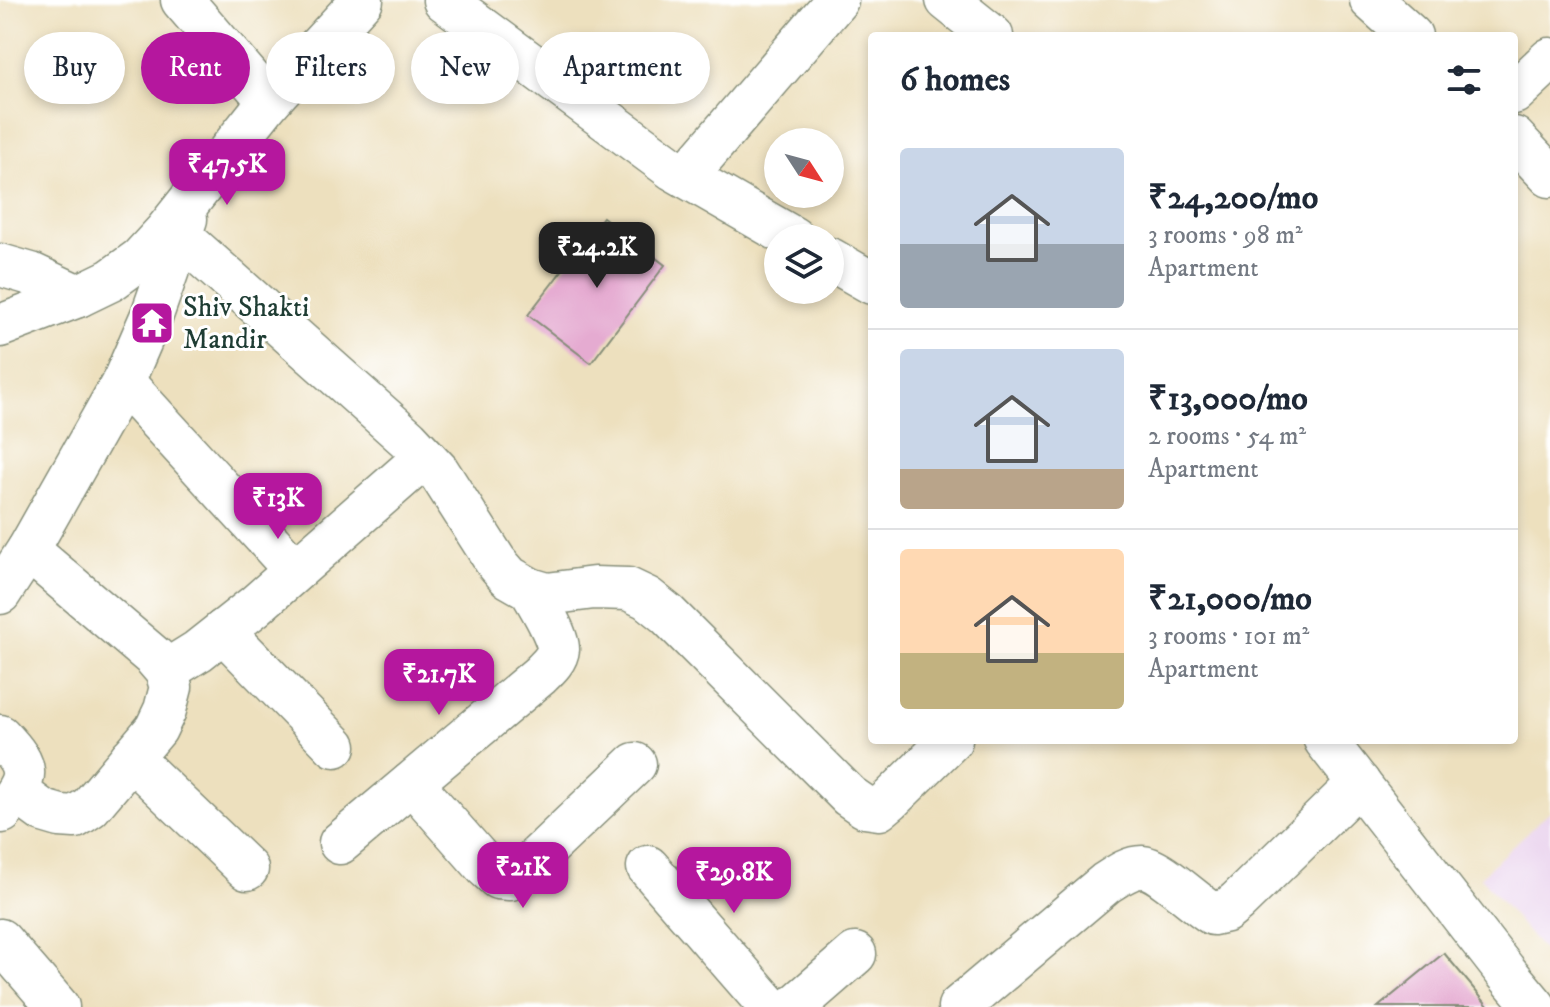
<!DOCTYPE html>
<html lang="en">
<head>
<meta charset="utf-8">
<style>
	:root { --surface:#fff; --page:#f6f6f7; --text:#1f2937; --muted:#747a83; --line:#e0e1e3; --accent:#b5179e }
	body { margin:0; font-family:"IM FELL DW Pica",serif; background:var(--page); color:var(--text); height:100vh; display:flex; flex-direction:column; font-size:30px; white-space:nowrap }
	* { box-sizing:border-box; margin:0 }
	p { font-size:26px; color:var(--muted) }
	.icon { flex:none; width:44px; height:44px; fill:none; stroke:currentColor; stroke-width:2; stroke-linecap:round; stroke-linejoin:round }
	.map { position:relative; flex:1; overflow:hidden }
	.drawer { position:absolute; left:868px; top:32px; width:650px; height:712px; display:flex; flex-direction:column; background:var(--surface); border-radius:8px; box-shadow:0 4px 12px #0003 }
	.drawer>* { flex:none }
	.banner { position:absolute; left:24px; top:32px; width:724px; height:72px; display:flex; gap:16px }
	.needle { width:52px; rotate:126deg }
	.tools { position:absolute; left:764px; top:128px; display:grid; gap:16px }
	.tools a { display:grid; place-items:center; width:80px; height:80px; border-radius:50%; background:var(--surface); box-shadow:0 4px 12px #0003; font-size:40px }
	.price { position:absolute; translate:-50% -68px; padding:0 18px; border-radius:16px; background:var(--accent); color:#fff; font-size:26px; line-height:52px; filter:drop-shadow(0 2px 4px #0008) }
	.price::after { content:''; position:absolute; left:50%; top:48px; width:24px; height:18px; margin-left:-12px; background:inherit; clip-path:polygon(0 0,100% 0,50% 100%) }
	.price.on { background:#222; color:#fff }
	ul { padding:0; list-style:none }
	li { display:flex; align-items:center; gap:24px; height:200px; padding:0 32px }
	li+li { border-top:2px solid var(--line) }
	li span { display:grid; place-items:center; flex:none; width:224px; height:160px; border-radius:8px; color:#555 }
	li>.icon { margin-inline-start:auto }
	span .icon { width:96px; height:96px; fill:#fffc; stroke-width:1 }
	li b { font-size:34px }
	h2 { display:flex; justify-content:space-between; align-items:center; height:96px; padding:0 32px; font-size:34px }
	.tag { padding:0 28px; border-radius:36px; background:var(--surface); box-shadow:0 4px 12px #0003; font-size:28px; line-height:72px }
	.tag.on { background:var(--accent); color:#fff }
	.map>svg:first-child { display:block }
	.built { fill:#e9d2ed }
	.building { fill:#e5abd1 }
	.lines { fill:none; stroke-linecap:round; stroke-linejoin:round }
	.minor-casing { stroke:#868e79; stroke-width:45 }
	.minor { stroke:#fff; stroke-width:42 }
	.labels { text-anchor:middle; dominant-baseline:central; stroke-width:6; stroke-linejoin:round; paint-order:stroke }
	.poi-label { font-size:28px; fill:#1f3d34; stroke:#fff; text-anchor:start }
</style>
</head>
<body>
<div class="map">
<svg width="1550" height="1007" viewBox="0 0 1550 1007">
	<rect width="100%" height="100%" fill="#fff"/>
	<filter id="ink" filterUnits="userSpaceOnUse"><feTurbulence type="fractalNoise" baseFrequency=".0125" numOctaves="2"/><feDisplacementMap in="SourceGraphic" scale="16" xChannelSelector="R" yChannelSelector="G"/><feConvolveMatrix kernelMatrix="1 2 1 2 8 2 1 2 1" color-interpolation-filters="sRGB"/></filter>
	<filter id="wash" filterUnits="userSpaceOnUse"><feTurbulence type="fractalNoise" baseFrequency=".006" numOctaves="4" result="noise"/><feDisplacementMap in="SourceGraphic" scale="32" xChannelSelector="R" yChannelSelector="G"/><feGaussianBlur stdDeviation="1.8" result="paint"/><feColorMatrix in="noise" values="0 0 0 0 0 0 0 0 0 0 0 0 0 0 0 0 0 1.4 0 .05"/><feComposite in="paint" operator="in"/></filter>
	<g filter="url(#wash)">
		<rect width="100%" height="100%" fill="#ede0be"/>
		<polygon class="built" points="1550,811 1550,958 1480,877"/>
		<g id="blocks">
			<g class="building">
				<polygon points="603,217 665,265 591,363 528,315"/>
				<polygon points="1444,953 1489,1007 1378,1007"/>
			</g>
		</g>
	</g>
	<g filter="url(#ink)">
		<use href="#blocks" fill-opacity="0" stroke="#868e79" stroke-width="2"/>
		<g class="lines">
			<g class="minor-casing">
				<g id="minor">
					<polyline points="182,0 269,101"/>
					<polyline points="444,0 673,169 793,238"/>
					<polyline points="947,0 992,36"/>
					<polyline points="1371,0 1411,36"/>
					<polyline points="1514,93 1550,59"/>
					<polyline points="1514,138 1550,176"/>
					<polyline points="686,176 837,0"/>
					<polyline points="180,236 408,439 438,471 496,562 509,577 530,589 547,594 594,588 628,589 647,598 667,614 849,796 865,807 879,809 891,799 951,740"/>
					<polyline points="830,259 872,283"/>
					<polyline points="0,265 31,274 78,296"/>
					<polyline points="0,326 78,296 111,280 140,259 165,232 269,101 362,0"/>
					<polyline points="123,382 295,570"/>
					<polyline points="0,593 28,550 123,382 152,315 186,219"/>
					<polyline points="223,631 335,746"/>
					<polyline points="166,671 198,651 255,606 425,457"/>
					<path d="M 0,736 C 31,769 30,776 2,812"/>
					<polyline points="1325,740 1505,971 1535,1007"/>
					<polyline points="131,758 247,869"/>
					<polyline points="412,783 486,867 498,878 510,879 525,869 635,764"/>
					<polyline points="17,792 43,811 60,816 75,817 90,807 156,729 165,710 171,687 166,671 154,657 28,550"/>
					<path d="M 340,843 L 539,676 C 546,669 557,660 558,649 C 559,637 537,601 530,589"/>
					<polyline points="648,867 770,1007"/>
					<polyline points="0,940 58,1007"/>
					<polyline points="794,1007 855,954"/>
					<path d="M 959,1007 L 1106,883 C 1117,876 1129,867 1142,867 C 1158,867 1196,904 1213,914 L 1226,911 L 1237,902 L 1359,783"/>
				</g>
			</g>
			<use href="#minor" class="minor"/>
		</g>
	</g>
	<defs>
		<g id="temple-square" transform="scale(2.3)"><rect x="-9" y="-9" width="18" height="18" rx="4" fill="#b5179e" stroke="#fff"/><path d="M0-6L5-2H3V0L6.5 2.5H4V6H1.5V3h-3V6H-4V2.5H-6.5L-3 0V-2H-5Z" fill="#fff"/></g>
	</defs>
	<g fill-rule="evenodd">
		<use href="#temple-square" x="152" y="323"/>
	</g>
	<g class="labels">
		<g class="poi-label">
			<text x="183" y="307">Shiv Shakti<tspan x="183" dy="32">Mandir</tspan></text>
		</g>
	</g>
</svg>
<div class="tools">
<a><svg class="needle" viewBox="-14 -14 28 28"><path d="M0-13l5 13h-10z" fill="#e53935"/><path d="M0 13l5-13h-10z" fill="#747a83"/></svg></a>
<a><svg class="icon" aria-label="layers" viewBox="0 0 24 24"><path d="M12 4l9 5-9 5-9-5zM3 14l9 5 9-5"/></svg></a>
</div>
<b class="price" style="left:227px;top:207px">₹47.5K</b>
<b class="price on" style="left:597px;top:290px">₹24.2K</b>
<b class="price" style="left:278px;top:541px">₹13K</b>
<b class="price" style="left:439px;top:717px">₹21.7K</b>
<b class="price" style="left:523px;top:910px">₹21K</b>
<b class="price" style="left:734px;top:915px">₹29.8K</b>
<div class="banner">
<a class="tag">Buy</a>
<a class="tag on">Rent</a>
<a class="tag">Filters</a>
<a class="tag">New</a>
<a class="tag">Apartment</a>
</div>
<section class="drawer">
<h2>6 homes<svg class="icon" aria-label="filters" viewBox="0 0 24 24"><path d="M4 7h16M4 17h16"/><circle cx="9" cy="7" r="2"/><circle cx="15" cy="17" r="2"/></svg></h2>
<ul>
<li><span style="background:linear-gradient(#c9d6e8 60%,#9aa5b1 0)"><svg class="icon" aria-label="home" viewBox="0 0 24 24"><path d="M3 11l9-7 9 7M6 9v11h12V9"/></svg></span><div><b>₹24,200/mo</b><p>3 rooms · 98 m²</p><p>Apartment</p></div></li>
<li><span style="background:linear-gradient(#c9d6e8 75%,#b9a48a 0)"><svg class="icon" aria-label="home" viewBox="0 0 24 24"><path d="M3 11l9-7 9 7M6 9v11h12V9"/></svg></span><div><b>₹13,000/mo</b><p>2 rooms · 54 m²</p><p>Apartment</p></div></li>
<li><span style="background:linear-gradient(#ffd9b3 65%,#c2b280 0)"><svg class="icon" aria-label="home" viewBox="0 0 24 24"><path d="M3 11l9-7 9 7M6 9v11h12V9"/></svg></span><div><b>₹21,000/mo</b><p>3 rooms · 101 m²</p><p>Apartment</p></div></li>
</ul>
</section>
</div>
</body>
</html>
